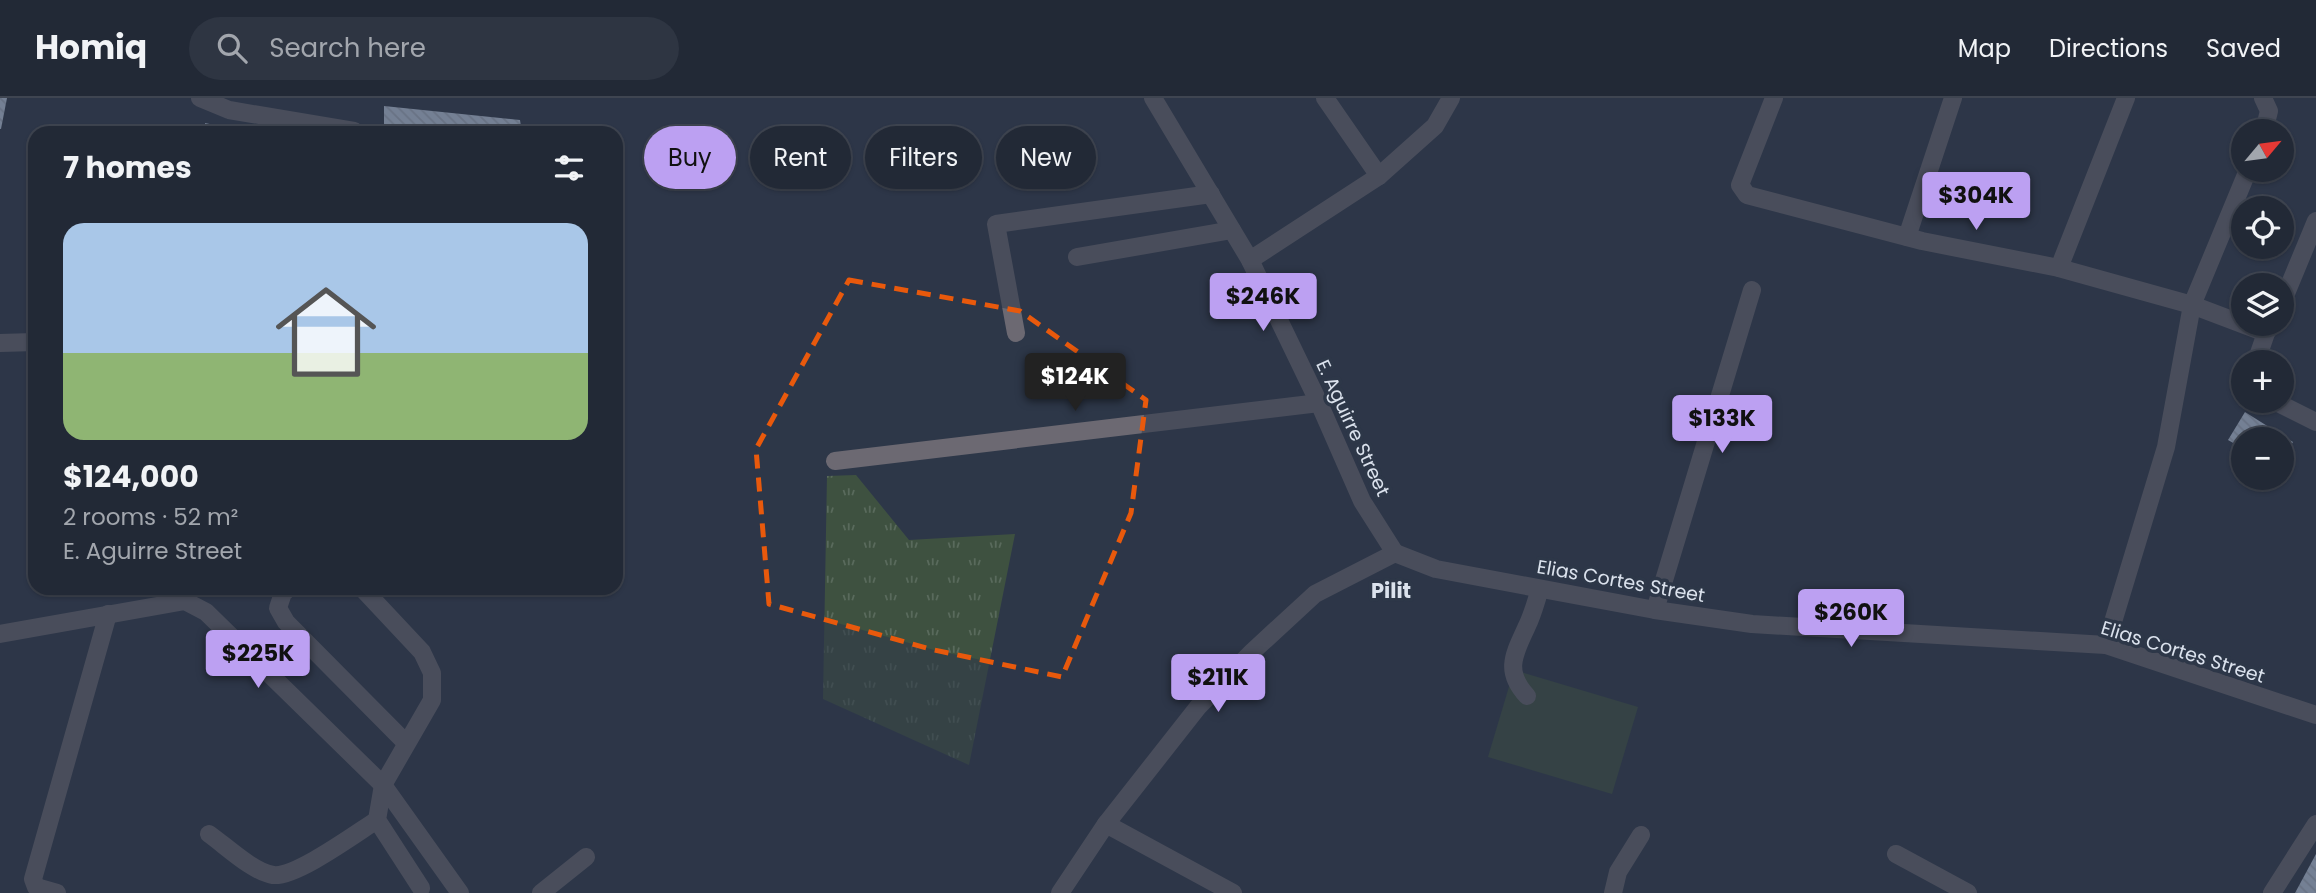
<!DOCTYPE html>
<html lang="en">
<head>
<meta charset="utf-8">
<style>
	:root { --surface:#222936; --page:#2e3542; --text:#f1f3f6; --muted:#a2a6ad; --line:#3f4551; --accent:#bca0f2 }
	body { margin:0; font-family:Poppins,sans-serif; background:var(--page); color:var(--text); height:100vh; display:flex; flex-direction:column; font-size:26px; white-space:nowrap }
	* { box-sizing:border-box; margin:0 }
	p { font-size:23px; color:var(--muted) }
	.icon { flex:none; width:38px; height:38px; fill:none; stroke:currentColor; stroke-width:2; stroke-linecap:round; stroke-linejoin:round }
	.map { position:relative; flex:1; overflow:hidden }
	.drawer { position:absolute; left:28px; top:28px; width:595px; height:469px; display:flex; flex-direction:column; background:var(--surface); border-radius:21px; box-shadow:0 2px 5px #0004,0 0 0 2px var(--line) }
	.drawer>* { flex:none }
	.guide { position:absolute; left:644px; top:28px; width:665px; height:63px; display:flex; gap:14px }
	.needle { width:46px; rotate:61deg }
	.tools { position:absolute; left:2231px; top:21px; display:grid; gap:14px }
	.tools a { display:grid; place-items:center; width:63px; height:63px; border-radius:50%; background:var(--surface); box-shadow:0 2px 5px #0004,0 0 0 2px var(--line); font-size:35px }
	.price { position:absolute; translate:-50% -60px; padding:0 16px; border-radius:7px; background:var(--accent); color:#111; font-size:23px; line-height:46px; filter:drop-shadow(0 2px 4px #0008) }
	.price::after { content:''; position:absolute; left:50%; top:42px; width:21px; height:16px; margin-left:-10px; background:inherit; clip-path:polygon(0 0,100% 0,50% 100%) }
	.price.on { background:#222; color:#fff }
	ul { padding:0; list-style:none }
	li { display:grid; align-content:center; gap:14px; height:371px; padding:0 35px }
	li+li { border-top:2px solid var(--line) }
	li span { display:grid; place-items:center; height:217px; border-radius:21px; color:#555 }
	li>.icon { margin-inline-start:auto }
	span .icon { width:126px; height:126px; fill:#fffc; stroke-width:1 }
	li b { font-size:30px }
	h2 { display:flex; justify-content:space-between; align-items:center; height:84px; padding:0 35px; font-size:30px }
	.chip { padding:0 24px; border-radius:32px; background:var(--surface); box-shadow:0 2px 5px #0004,0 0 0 2px var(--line); font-size:24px; line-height:63px }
	.chip.on { background:var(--accent); color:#111 }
	header { display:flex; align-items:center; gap:42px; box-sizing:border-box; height:98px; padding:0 35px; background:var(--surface); border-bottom:2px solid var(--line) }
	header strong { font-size:33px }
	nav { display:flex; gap:38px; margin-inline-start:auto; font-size:24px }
	.search { width:490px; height:63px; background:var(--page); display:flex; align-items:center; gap:18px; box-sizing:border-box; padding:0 24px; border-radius:38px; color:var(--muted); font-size:26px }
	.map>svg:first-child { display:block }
	.grass { fill:url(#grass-tufts) }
	.park { fill:#3e5140 }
	.building { fill:url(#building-back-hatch) }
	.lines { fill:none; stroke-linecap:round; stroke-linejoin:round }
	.minor { stroke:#6c6972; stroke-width:18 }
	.marked { fill:none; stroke:#e8590c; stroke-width:5; stroke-dasharray:14 9; stroke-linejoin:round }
	.labels { text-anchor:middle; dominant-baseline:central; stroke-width:7; stroke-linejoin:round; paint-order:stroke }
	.street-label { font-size:19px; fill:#dbe2ed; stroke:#2d3748 }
	.neighbourhood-label { font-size:21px; font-weight:bold; fill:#dbe2ed; stroke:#2d3748 }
</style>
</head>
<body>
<header>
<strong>Homiq</strong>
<div class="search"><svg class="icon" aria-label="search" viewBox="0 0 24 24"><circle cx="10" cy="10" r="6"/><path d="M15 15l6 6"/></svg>Search here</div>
<nav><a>Map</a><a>Directions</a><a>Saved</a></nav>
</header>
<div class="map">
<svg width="2316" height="795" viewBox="0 0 2316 795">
	<defs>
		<pattern id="grass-tufts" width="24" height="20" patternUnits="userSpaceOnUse" patternTransform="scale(1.75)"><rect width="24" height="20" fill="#3e5140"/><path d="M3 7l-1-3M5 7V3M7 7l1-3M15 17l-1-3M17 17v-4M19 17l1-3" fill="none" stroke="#596a5c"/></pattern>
		<pattern id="building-back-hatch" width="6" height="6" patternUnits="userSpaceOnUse" patternTransform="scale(1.75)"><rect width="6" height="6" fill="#cbd9ef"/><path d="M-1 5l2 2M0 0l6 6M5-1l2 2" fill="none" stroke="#b0bbcd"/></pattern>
	</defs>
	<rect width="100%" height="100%" fill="#2d3748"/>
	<polygon class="grass" points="856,377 909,442 1015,436 969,667 823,601 827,378"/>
	<polygon class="park" points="1514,572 1638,609 1612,696 1488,659"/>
	<g class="building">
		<polygon points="0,0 7,0 1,31 0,31"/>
		<polygon points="384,8 520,22 522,35 384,35"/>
		<polygon points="205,25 246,34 246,35 205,35"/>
		<polygon points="2245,314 2293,344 2282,362 2282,341 2244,341 2244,351 2228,342"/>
		<polygon points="2316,756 2316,795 2295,795"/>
	</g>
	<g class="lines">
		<g class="minor">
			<polyline points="200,0 229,12 354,33"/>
			<polyline points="1153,0 1250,162 1319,305 1362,403 1395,455"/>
			<polyline points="1325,0 1379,78"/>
			<polyline points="1774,0 1740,87 1747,97 1922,143 2059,170 2192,207 2266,235"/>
			<polyline points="2263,0 2269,13 2264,33"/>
			<polyline points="1907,139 1953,0"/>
			<polyline points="1077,159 1232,132"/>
			<polyline points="1250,162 1379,78 1435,28 1451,0"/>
			<polyline points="2059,170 2126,0"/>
			<polyline points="2282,205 2316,123"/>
			<polyline points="1016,235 996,126 1211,96"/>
			<polyline points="0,245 35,244"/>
			<polyline points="2256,264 2266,235 2272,226"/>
			<polyline points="2274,303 2316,324"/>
			<polyline points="835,363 1319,305"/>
			<polyline points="289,490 283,495 278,510 286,524 406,645"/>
			<polyline points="362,490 422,554 432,575 432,602 383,687 377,722 421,790"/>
			<polyline points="1655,512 1752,192"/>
			<polyline points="0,536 185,503 206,514 383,687 460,795"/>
			<polyline points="2106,547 2166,349 2192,207 2248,72"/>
			<path d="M 1527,598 C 1503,572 1515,555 1527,528 C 1533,516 1536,503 1540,491"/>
			<polyline points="1106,726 1233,795"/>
			<path d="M 209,736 C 226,748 253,774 273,777 C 295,780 355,736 377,722"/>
			<polyline points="1896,756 1968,795"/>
			<polyline points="57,795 36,789 33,781 108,516"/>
			<polyline points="541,795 586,759"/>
			<polyline points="1060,795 1106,726 1198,609 1252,554 1315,496 1395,455 1436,471 1655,512 1752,526 2106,547 2316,617"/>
			<polyline points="1613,795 1618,774 1641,737"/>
			<polyline points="2272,795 2316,726"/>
		</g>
	</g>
	<path d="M0 0H2316V795H0ZM 849,182 L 1020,213 L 1146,302 L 1131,415 L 1062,579 L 934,552 L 769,506 L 756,351 Z" fill="#2d3748" fill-opacity=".55" fill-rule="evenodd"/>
	<path class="marked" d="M 849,182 L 1020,213 L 1146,302 L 1131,415 L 1062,579 L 934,552 L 769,506 L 756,351 Z"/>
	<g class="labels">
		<g class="street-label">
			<text transform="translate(1353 330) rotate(65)">E. Aguirre Street</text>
			<text transform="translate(1621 483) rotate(10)">Elias Cortes Street</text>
			<text transform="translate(2183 554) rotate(17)">Elias Cortes Street</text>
		</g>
		<g class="neighbourhood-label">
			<text x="1391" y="492">Pilit</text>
		</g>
	</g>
</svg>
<div class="tools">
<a><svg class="needle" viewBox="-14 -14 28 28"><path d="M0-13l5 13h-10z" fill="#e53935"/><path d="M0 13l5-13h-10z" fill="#a2a6ad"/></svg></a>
<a><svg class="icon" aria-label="locate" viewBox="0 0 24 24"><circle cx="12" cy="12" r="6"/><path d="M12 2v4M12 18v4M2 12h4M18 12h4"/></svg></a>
<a><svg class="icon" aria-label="layers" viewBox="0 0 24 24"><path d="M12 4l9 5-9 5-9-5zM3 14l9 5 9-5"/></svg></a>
<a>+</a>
<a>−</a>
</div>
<b class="price" style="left:1976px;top:134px">$304K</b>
<b class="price" style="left:1263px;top:235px">$246K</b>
<b class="price on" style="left:1075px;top:315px">$124K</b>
<b class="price" style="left:1722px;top:357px">$133K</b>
<b class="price" style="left:1851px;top:551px">$260K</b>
<b class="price" style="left:258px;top:592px">$225K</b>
<b class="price" style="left:1218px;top:616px">$211K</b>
<div class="guide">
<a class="chip on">Buy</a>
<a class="chip">Rent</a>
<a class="chip">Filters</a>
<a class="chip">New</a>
</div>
<section class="drawer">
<h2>7 homes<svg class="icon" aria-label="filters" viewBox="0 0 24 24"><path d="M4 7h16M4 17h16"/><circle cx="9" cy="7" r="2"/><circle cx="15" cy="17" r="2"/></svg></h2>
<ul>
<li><span style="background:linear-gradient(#a9c7e8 60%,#8fb573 0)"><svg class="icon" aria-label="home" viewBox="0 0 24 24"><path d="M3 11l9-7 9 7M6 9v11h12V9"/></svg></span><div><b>$124,000</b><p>2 rooms · 52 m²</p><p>E. Aguirre Street</p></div></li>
</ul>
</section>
</div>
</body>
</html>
